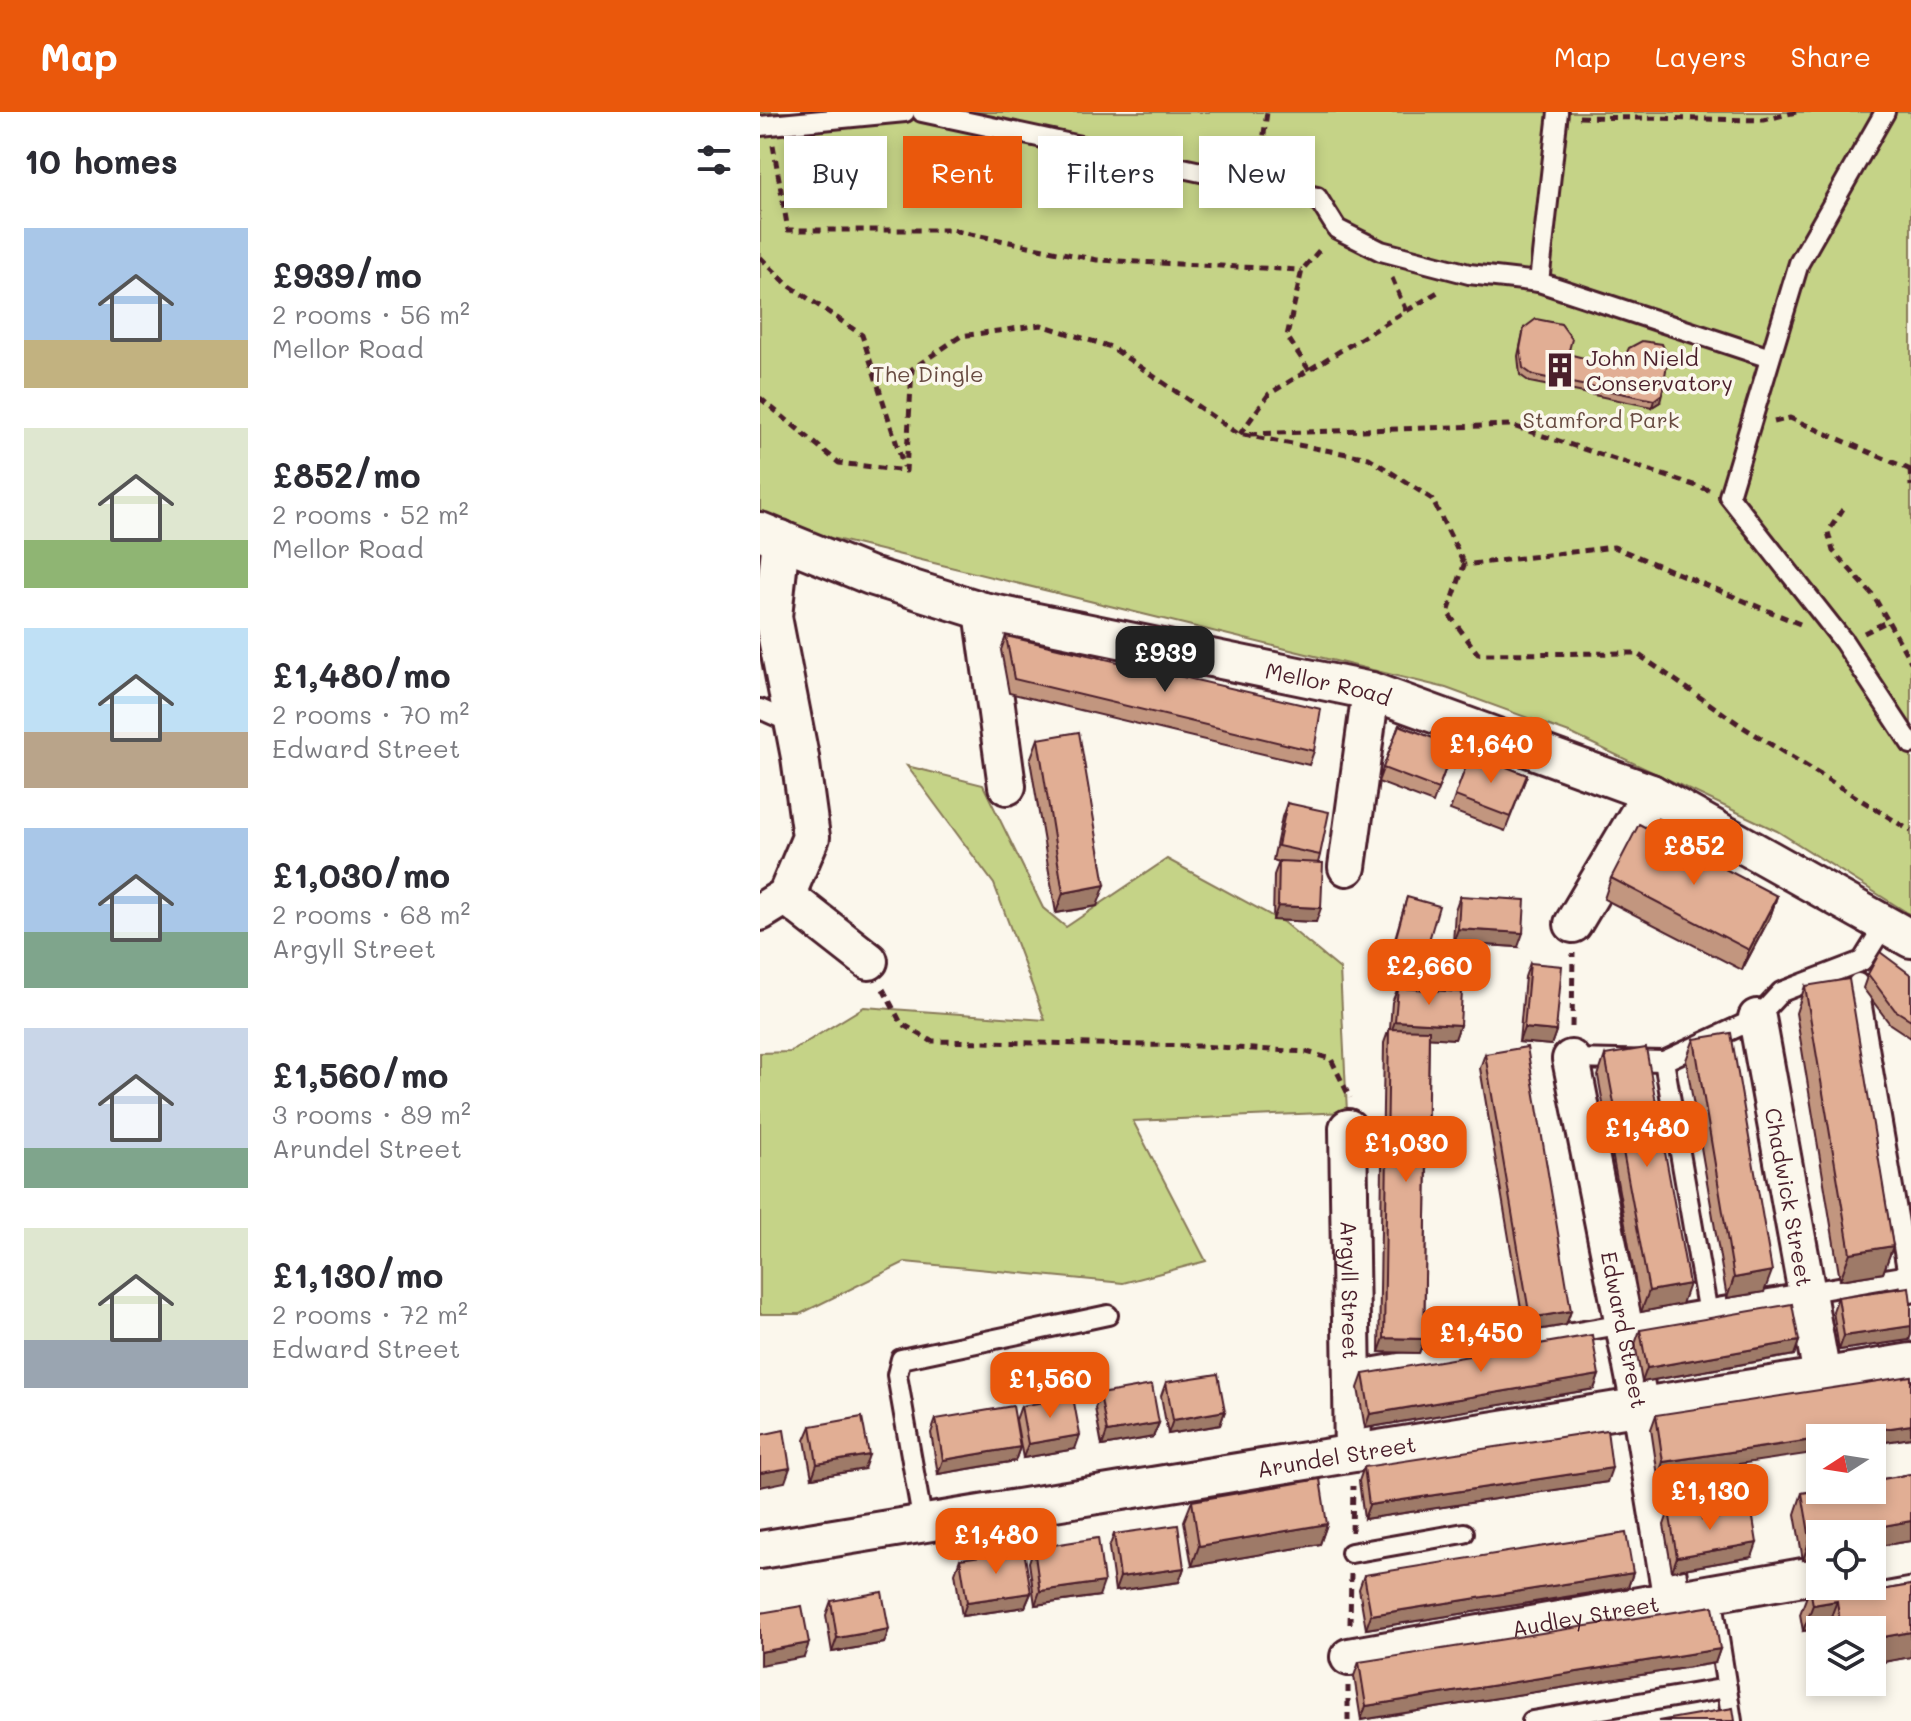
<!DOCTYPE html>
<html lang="en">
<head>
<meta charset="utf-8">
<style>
	:root { --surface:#fff; --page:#f7f7f7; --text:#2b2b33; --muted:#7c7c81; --accent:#ea580c }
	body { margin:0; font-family:Mali,sans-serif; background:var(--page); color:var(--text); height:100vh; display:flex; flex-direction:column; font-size:30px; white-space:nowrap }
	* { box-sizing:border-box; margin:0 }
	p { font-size:26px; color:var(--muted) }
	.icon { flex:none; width:44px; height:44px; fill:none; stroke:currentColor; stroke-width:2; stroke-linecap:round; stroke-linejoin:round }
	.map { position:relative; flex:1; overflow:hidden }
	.sheet { display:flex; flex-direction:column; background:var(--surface); width:760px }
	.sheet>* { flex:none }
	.hud { position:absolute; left:24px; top:24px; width:760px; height:72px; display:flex; gap:16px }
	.needle { width:52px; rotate:258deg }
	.fabs { position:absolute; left:1046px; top:1312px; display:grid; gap:16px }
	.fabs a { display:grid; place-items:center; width:80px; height:80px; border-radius:0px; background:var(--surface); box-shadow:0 4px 12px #0003; font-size:40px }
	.price { position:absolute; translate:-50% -68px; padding:0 18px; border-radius:16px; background:var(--accent); color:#fff; font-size:26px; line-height:52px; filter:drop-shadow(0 2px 4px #0008) }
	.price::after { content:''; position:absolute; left:50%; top:48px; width:24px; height:18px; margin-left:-12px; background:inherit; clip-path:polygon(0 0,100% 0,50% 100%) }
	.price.current { background:#222; color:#fff }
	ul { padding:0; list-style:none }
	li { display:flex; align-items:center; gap:24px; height:200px; padding:0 24px }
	li span { display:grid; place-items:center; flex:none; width:224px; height:160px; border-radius:0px; color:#555 }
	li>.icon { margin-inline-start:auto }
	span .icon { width:96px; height:96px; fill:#fffc; stroke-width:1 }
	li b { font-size:34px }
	h2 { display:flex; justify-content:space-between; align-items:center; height:96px; padding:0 24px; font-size:34px }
	.tag { padding:0 28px; border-radius:0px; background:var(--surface); box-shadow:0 4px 12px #0003; font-size:28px; line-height:72px }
	.tag.current { background:var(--accent); color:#fff }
	header { display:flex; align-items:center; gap:48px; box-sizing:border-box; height:112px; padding:0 40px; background:var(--accent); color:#fff }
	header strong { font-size:38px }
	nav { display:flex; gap:44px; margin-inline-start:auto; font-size:28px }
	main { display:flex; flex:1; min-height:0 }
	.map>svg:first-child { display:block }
	.green { fill:#c5d387; stroke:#887959; stroke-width:2 }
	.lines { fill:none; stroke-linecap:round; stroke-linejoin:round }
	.lane-casing { stroke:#4a1f2b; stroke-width:24 }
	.street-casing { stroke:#4a1f2b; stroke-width:42 }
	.path { stroke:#4a1f2b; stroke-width:5; stroke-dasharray:8 6; stroke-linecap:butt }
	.lane { stroke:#fbf7ec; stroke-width:18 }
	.street { stroke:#fbf7ec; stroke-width:36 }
	.wall { fill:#c2967f; stroke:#4a1f2b; stroke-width:2 }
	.shaded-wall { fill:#9e7a68; stroke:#4a1f2b; stroke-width:2 }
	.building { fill:#e1ae94; stroke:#4a1f2b; stroke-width:2 }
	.labels { text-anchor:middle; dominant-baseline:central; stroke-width:7; stroke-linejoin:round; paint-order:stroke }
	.poi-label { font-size:22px; fill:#4a1f2b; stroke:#fbf7ec; text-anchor:start }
	.park-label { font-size:22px; fill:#694c42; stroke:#fbf7ec }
	.street-label { font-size:22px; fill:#4a1f2b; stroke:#fbf7ec }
</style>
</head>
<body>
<header>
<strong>Map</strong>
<nav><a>Map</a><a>Layers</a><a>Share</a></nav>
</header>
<main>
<section class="sheet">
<h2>10 homes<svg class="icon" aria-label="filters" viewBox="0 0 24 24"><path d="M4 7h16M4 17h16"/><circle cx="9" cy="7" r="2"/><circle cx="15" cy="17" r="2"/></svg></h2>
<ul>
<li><span style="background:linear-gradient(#a9c7e8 70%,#c2b280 0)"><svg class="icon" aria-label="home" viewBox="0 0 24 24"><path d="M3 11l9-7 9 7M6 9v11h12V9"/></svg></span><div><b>£939/mo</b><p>2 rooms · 56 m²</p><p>Mellor Road</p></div></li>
<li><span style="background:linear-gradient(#dfe7d0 70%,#8fb573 0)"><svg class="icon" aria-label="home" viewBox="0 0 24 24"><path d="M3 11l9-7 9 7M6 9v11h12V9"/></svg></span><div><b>£852/mo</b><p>2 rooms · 52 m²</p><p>Mellor Road</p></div></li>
<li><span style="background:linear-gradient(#bfe0f5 65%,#b9a48a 0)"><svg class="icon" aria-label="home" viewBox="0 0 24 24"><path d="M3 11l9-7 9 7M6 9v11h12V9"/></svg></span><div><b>£1,480/mo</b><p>2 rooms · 70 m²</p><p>Edward Street</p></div></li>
<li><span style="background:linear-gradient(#a9c7e8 65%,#7fa58c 0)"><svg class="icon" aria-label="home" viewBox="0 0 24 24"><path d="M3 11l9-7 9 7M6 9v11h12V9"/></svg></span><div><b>£1,030/mo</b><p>2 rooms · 68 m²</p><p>Argyll Street</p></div></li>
<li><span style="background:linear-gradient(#c9d6e8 75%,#7fa58c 0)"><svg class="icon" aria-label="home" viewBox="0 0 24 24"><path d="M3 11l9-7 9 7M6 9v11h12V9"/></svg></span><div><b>£1,560/mo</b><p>3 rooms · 89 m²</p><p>Arundel Street</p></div></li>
<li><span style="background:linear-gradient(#dfe7d0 70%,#9aa5b1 0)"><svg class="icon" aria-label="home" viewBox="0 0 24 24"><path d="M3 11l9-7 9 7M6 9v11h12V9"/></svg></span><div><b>£1,130/mo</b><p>2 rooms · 72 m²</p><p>Edward Street</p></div></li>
</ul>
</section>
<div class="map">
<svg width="1151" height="1609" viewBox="0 0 1151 1609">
	<rect width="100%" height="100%" fill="#fbf7ec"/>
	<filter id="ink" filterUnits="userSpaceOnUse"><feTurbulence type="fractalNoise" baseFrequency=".0125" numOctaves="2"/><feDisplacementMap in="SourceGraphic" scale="16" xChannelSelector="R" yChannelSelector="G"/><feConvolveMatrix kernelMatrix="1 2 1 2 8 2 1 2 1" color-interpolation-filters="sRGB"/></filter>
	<g filter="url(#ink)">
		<g class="green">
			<polygon points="0,0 1151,0 1151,803 1017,719 812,622 686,576 59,423 0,399"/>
			<polygon points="147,654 223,673 283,796 306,815 407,747 523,810 580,857 587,1000 373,1009 446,1149 363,1171 145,1150 40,1202 0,1202 0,941 30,940 104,895 285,908 234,772"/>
		</g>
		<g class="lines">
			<g class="lane-casing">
				<g id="lane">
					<polyline points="162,0 557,85 577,117 621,139 709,162 779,170 1010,246"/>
					<polyline points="1125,0 1039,151 969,384 1084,530 1151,632"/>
					<polyline points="0,14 145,0"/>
					<polyline points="779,170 798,0"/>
					<polyline points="0,597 34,612"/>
					<polyline points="1098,871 1151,1181"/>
					<polyline points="811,947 904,949 997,906 1021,880 1102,849 1125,812"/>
					<polyline points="904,949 947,1196"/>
					<polyline points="592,1259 1148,1163"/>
					<polyline points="163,1412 137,1263 141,1247 348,1203"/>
					<polyline points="591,1441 704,1421"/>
					<polyline points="952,1482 972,1609"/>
					<polyline points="772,1609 967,1576"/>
				</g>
			</g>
			<g class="street-casing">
				<g id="street">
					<path id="s1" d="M 0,419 L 111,464 L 223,499 L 611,579 L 891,681 L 1151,827"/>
					<polyline points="223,499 247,674"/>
					<polyline points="587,755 611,579"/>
					<polyline points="26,784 109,849"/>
					<polyline points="0,800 26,784 51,725 40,645 13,505 21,427"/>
					<polyline points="813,812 891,681"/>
					<path id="s2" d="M 997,906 L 1062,1264"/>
					<path id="s3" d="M 811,947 L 880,1294 L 912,1489"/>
					<path id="s4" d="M 588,1016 L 593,1341"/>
					<path id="s5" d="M 0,1438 L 1151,1250"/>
					<polyline points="1112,1452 1151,1445"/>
					<path id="s6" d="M 589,1545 L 1060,1462"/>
				</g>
			</g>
			<g class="path">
				<polyline points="819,5 1004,8 1036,0"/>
				<polyline points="13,33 28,118 191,118 337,148 542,158"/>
				<polyline points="500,51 507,0"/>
				<polyline points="0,145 27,172 102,223 144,355"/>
				<polyline points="632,166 646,199"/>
				<polyline points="549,258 527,224 542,158 562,135"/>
				<polyline points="0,286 79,351 146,359 152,257 201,224 281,213 351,235 478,322 609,346 672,387 705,453"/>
				<polyline points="1014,310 1030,306 1151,358"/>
				<polyline points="480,322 509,282 681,178"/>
				<polyline points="490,322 750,313 949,378"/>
				<polyline points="1150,357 1151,374"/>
				<polyline points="1083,397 1068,420 1073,439 1113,483 1128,509"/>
				<polyline points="1040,512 854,435 704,453 688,501 718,542 876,541 983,615 1151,719"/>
				<polyline points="1104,521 1128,509 1151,550"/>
				<polyline points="123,877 141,911 171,929 438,934 547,940 571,947 590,986"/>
				<polyline points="812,915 813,841"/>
				<polyline points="592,1420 593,1374"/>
				<polyline points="590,1512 591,1462"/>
				<polyline points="588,1609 588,1574"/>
			</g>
			<use href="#lane" class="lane"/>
			<use href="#street" class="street"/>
		</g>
		<g class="wall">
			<polygon points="764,216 808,242 900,290 892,295 770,270 760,263 758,244"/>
			<polygon points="246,524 554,639 549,653 249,581 241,538"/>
			<polygon points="639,613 694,634 673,691 618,670"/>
			<polygon points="278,627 337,794 296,801 270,648"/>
			<polygon points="711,641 767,663 745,719 690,698"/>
			<polygon points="527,691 560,743 558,751 556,810 513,808 514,763 519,750 513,748 522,705"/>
			<polygon points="851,766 1017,784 1010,805 982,858 844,787"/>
			<polygon points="700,784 758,835 693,831 695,798"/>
			<polygon points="647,785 661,856 656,870 625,861"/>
			<polygon points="770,851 796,919 791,933 759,930 765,865"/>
			<polygon points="1108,862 1151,863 1151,926 1130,912 1103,876"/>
			<polygon points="1045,874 1133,1134 1123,1161 1080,1168 1036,901"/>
			<polygon points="638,876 700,913 695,927 669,925 664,1227 659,1241 619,1240 624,931 629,917 630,917 632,890"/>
			<polygon points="934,927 1004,1180 967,1186 926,948"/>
			<polygon points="725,942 811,1199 806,1213 765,1220 720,956"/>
			<polygon points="845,943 922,1192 881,1200 838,964"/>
			<polygon points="1078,1185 1149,1228 1079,1238 1073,1199"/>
			<polygon points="880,1218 1039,1229 1034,1243 882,1270 875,1232"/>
			<polygon points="603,1262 839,1263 834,1277 605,1316 598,1276"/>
			<polygon points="406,1270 465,1299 460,1313 408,1322 401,1284"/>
			<polygon points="340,1282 399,1311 393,1325 342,1334 335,1296"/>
			<polygon points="261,1294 315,1337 263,1346 256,1308"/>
			<polygon points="896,1303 1151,1326 1112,1332 1112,1326 898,1364 891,1317"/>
			<polygon points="176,1307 260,1335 255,1349 178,1362 171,1321"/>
			<polygon points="51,1314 104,1357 52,1366 45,1328"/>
			<polygon points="604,1355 847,1370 604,1407 599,1369"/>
			<polygon points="1151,1362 1151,1429 1112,1435 1112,1422 1060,1422 1060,1445 1043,1448 1035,1402 1042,1381"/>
			<polygon points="432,1389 567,1412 560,1432 432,1454 424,1409"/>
			<polygon points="909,1399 942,1408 992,1445 912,1459 904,1413"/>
			<polygon points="354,1422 424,1456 419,1470 355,1479 349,1436"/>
			<polygon points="274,1436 339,1484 275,1493 269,1450"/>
			<polygon points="200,1447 271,1481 265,1495 202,1504 195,1461"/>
			<polygon points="873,1461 868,1475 606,1517 599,1477 604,1463"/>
			<polygon points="1151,1473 1151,1545 1112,1552 1112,1518 1067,1518 1067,1515 1043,1519 1040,1502 1050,1476 1086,1484"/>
			<polygon points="71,1489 129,1517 124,1531 72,1540 66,1503"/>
			<polygon points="960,1537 955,1551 601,1608 594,1564 599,1550"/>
		</g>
		<g class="shaded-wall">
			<polygon points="902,282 900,290 892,295 894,288"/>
			<polygon points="345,773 337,794 296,801 303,781"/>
			<polygon points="1017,784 1010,805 982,858 989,838"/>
			<polygon points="518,794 561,796 556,810 513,808"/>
			<polygon points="698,817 763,821 758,835 693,831"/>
			<polygon points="635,909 700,913 695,927 630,923"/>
			<polygon points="764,916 796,919 791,933 759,930"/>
			<polygon points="1133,1134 1123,1161 1080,1168 1090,1141"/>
			<polygon points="1012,1159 1004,1180 967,1186 974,1166"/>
			<polygon points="929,1172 922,1192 881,1200 889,1179"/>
			<polygon points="811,1199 806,1213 765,1220 770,1206"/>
			<polygon points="1151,1214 1151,1223 1149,1228 1079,1238 1084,1224"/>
			<polygon points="624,1226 664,1227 659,1241 619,1240"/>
			<polygon points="1039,1229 1034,1243 882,1270 887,1256"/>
			<polygon points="839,1263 834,1277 605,1316 610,1302"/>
			<polygon points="465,1299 460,1313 408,1322 413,1308"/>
			<polygon points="399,1311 393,1325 342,1334 347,1320"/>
			<polygon points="1151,1313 1151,1326 1112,1332 1112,1326 1066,1326"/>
			<polygon points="320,1323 315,1337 263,1346 268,1332"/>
			<polygon points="1060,1327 1060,1340 898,1364 903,1350"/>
			<polygon points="260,1335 255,1349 178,1362 183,1348"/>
			<polygon points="109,1343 104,1357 52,1366 57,1352"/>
			<polygon points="30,1356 25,1370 0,1375 0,1361"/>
			<polygon points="852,1356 847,1370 604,1407 609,1393"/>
			<polygon points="1151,1409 1151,1429 1112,1435 1112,1422 1079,1422"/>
			<polygon points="567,1412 560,1432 432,1454 439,1434"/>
			<polygon points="1060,1425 1060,1445 1043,1448 1050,1427"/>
			<polygon points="997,1431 992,1445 912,1459 917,1445"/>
			<polygon points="424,1456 419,1470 355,1479 360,1465"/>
			<polygon points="873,1461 868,1475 606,1517 611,1503"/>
			<polygon points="344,1470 339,1484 275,1493 280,1479"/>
			<polygon points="271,1481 265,1495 202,1504 207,1490"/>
			<polygon points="1077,1489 1067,1515 1043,1519 1053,1493"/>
			<polygon points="129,1517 124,1531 72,1540 77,1526"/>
			<polygon points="1151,1520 1151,1545 1112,1552 1112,1527"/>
			<polygon points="49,1531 44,1545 0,1553 0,1540"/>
			<polygon points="960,1537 955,1551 601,1608 606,1594"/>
		</g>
		<g class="building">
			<polygon points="776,207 801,212 812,227 808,242 860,255 869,236 882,229 902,232 908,246 902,282 894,288 773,263 763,256 760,237 764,216"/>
			<polygon points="246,524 561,597 554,639 254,567"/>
			<polygon points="639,613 694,634 678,677 623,656"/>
			<polygon points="319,620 345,773 303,781 278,627"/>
			<polygon points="711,641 767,663 750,705 695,684"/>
			<polygon points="527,691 569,700 560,743 518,734"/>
			<polygon points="879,712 1017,784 989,838 851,766"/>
			<polygon points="519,749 563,751 561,796 518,794"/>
			<polygon points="700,784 765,788 763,821 698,817"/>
			<polygon points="647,785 679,794 661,856 630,847"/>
			<polygon points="1120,840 1151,863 1151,908 1135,898 1108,862"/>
			<polygon points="770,851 802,854 796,919 764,916"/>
			<polygon points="1089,867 1133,1134 1090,1141 1045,874"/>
			<polygon points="638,876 702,880 700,913 635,909"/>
			<polygon points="629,917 669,918 664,1227 624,1226"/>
			<polygon points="971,921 1012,1159 974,1166 934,927"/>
			<polygon points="767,935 811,1199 770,1206 725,942"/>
			<polygon points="886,936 929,1172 889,1179 845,943"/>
			<polygon points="1149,1175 1151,1191 1151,1214 1084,1224 1078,1185"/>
			<polygon points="1032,1192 1039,1229 887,1256 880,1218"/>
			<polygon points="832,1223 839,1263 610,1302 603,1262"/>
			<polygon points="458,1262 465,1299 413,1308 406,1270"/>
			<polygon points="1151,1264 1151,1313 903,1350 896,1303"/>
			<polygon points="392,1273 399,1311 347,1320 340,1282"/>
			<polygon points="313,1285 320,1323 268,1332 261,1294"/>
			<polygon points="253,1294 260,1335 183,1348 176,1307"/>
			<polygon points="102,1305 109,1343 57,1352 51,1314"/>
			<polygon points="24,1318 30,1356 0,1361 0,1323"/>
			<polygon points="847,1318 852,1356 609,1393 604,1355"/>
			<polygon points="1151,1362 1151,1409 1079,1422 1060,1422 1060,1425 1050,1427 1042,1381 1061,1378 1112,1378 1112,1369"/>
			<polygon points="560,1367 567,1412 439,1434 432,1389"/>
			<polygon points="940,1394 942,1408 992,1400 997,1431 917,1445 909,1399"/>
			<polygon points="418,1413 424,1456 360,1465 354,1422"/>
			<polygon points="866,1421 873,1461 611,1503 604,1463"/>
			<polygon points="338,1426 344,1470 280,1479 274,1436"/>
			<polygon points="264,1438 271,1481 207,1490 200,1447"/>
			<polygon points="1151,1473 1151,1520 1112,1527 1112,1518 1081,1518 1077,1489 1053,1493 1050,1476 1060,1474 1084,1474 1086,1484"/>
			<polygon points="122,1480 129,1517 77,1526 71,1489"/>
			<polygon points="42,1494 49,1531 0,1540 0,1501"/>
			<polygon points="953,1494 960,1537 606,1594 599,1550"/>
			<polygon points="973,1596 975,1609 898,1609"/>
		</g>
	</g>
	<defs>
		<g id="building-bare" transform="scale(2.76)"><path d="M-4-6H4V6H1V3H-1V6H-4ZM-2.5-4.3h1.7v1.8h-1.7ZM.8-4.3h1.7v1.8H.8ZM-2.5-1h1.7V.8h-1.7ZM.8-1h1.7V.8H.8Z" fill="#4a1f2b" stroke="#fbf7ec" stroke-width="2.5" paint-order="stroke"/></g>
	</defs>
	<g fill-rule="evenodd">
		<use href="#building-bare" x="800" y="258"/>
	</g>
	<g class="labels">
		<g class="poi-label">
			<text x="826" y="245">John Nield<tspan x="826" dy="25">Conservatory</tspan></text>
		</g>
		<g class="park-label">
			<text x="168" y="261">The Dingle</text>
			<text x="841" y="307">Stamford Park</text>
		</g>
		<g class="street-label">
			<text stroke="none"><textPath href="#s1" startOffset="590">Mellor Road</textPath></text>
			<text stroke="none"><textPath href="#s2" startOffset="182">Chadwick Street</textPath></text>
			<text stroke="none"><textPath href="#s4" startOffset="162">Argyll Street</textPath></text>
			<text stroke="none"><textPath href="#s3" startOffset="276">Edward Street</textPath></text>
			<text stroke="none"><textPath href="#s5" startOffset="584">Arundel Street</textPath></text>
			<text stroke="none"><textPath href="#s6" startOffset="240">Audley Street</textPath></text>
		</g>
	</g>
</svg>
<div class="fabs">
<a><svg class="needle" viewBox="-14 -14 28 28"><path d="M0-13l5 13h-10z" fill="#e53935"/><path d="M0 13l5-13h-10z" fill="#7c7c81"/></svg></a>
<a><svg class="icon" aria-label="locate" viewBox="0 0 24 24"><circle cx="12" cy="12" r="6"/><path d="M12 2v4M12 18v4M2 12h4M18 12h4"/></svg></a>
<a><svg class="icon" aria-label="layers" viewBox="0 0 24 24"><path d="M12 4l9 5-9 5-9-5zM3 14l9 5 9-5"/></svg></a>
</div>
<b class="price current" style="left:405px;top:582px">£939</b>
<b class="price" style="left:731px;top:673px">£1,640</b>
<b class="price" style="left:934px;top:775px">£852</b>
<b class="price" style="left:669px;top:895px">£2,660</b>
<b class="price" style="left:887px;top:1057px">£1,480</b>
<b class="price" style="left:646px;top:1072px">£1,030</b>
<b class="price" style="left:721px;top:1262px">£1,450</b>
<b class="price" style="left:290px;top:1308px">£1,560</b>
<b class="price" style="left:950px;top:1420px">£1,130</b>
<b class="price" style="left:236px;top:1464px">£1,480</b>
<div class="hud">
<a class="tag">Buy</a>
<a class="tag current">Rent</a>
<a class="tag">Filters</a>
<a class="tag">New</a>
</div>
</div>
</main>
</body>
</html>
